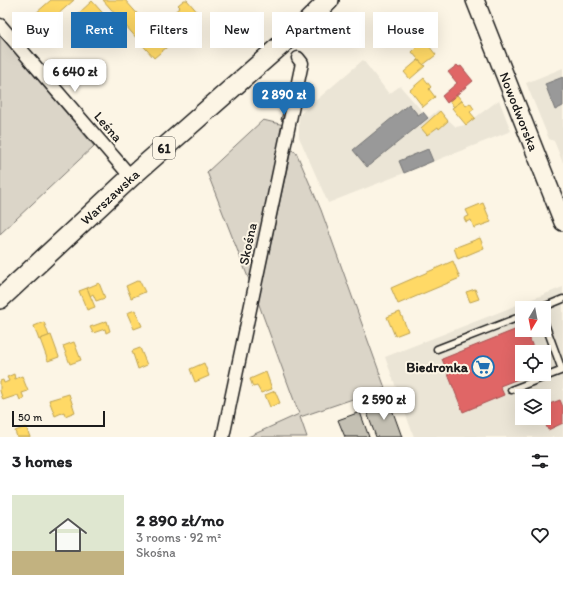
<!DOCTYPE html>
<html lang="en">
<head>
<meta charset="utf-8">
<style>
	:root { --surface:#fff; --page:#f2f2f2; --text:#202124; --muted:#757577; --accent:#1f6fb2 }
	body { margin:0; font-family:Itim,sans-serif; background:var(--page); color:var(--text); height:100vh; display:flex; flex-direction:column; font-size:15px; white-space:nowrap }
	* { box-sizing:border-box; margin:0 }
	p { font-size:13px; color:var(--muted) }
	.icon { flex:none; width:22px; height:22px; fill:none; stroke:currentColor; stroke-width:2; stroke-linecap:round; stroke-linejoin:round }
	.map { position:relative; height:437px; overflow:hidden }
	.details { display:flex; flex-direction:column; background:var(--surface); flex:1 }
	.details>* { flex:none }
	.top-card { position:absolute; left:12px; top:12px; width:539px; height:36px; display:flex; gap:8px }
	.needle { width:26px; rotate:190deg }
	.buttons { position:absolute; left:515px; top:301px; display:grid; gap:8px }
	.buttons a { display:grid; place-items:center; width:36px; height:36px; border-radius:0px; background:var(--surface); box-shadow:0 4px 16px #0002; font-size:20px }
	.scale { position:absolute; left:12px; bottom:10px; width:93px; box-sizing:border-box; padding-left:4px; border:2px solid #1c1c1c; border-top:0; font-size:11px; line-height:14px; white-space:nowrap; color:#1c1c1c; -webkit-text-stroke:3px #fcf5e5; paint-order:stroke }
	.price { position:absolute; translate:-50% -34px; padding:0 9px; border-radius:8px; background:#fff; color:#222; font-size:13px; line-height:26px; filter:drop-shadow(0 1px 2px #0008) }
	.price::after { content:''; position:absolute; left:50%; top:24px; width:12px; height:9px; margin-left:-6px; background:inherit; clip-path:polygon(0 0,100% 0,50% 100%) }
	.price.on { background:var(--accent); color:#fff }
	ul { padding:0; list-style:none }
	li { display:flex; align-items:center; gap:12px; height:100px; padding:0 12px }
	li span { display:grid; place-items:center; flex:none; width:112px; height:80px; border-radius:0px; color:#555 }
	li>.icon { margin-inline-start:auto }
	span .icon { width:48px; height:48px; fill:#fffc; stroke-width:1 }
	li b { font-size:17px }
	h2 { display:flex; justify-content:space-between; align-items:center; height:48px; padding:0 12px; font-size:17px }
	.chip { padding:0 14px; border-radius:0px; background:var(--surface); box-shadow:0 4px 16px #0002; font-size:14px; line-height:36px }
	.chip.on { background:var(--accent); color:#fff }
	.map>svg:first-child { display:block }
	.built { fill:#ebe5d6; fill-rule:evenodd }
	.green { fill:#dbd5c8; stroke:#7c7872 }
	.homes { fill:#ffd966; stroke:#bba050 }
	.shops { fill:#e06666; stroke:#a55050 }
	.industry { fill:#999; stroke:#747474 }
	.building { fill:#c4c0b3; stroke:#1c1c1c }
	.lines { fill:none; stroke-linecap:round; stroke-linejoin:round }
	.service-casing { stroke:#1c1c1c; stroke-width:9 }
	.minor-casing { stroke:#1c1c1c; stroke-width:15 }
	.secondary-casing { stroke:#1c1c1c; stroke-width:20 }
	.primary-casing { stroke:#1c1c1c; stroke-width:22 }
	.service { stroke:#fcf5e5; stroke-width:6 }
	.minor { stroke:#fcf5e5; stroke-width:12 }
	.secondary { stroke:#fcf5e5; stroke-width:17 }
	.primary { stroke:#fcf5e5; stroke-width:19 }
	.labels { text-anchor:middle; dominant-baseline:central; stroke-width:4; stroke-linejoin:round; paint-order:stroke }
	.shield { fill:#fcf5e5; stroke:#5f5d58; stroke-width:1 }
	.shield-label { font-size:13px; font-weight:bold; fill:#1c1c1c }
	.street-label { font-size:14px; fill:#1c1c1c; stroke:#fcf5e5 }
	.poi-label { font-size:14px; font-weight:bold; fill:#1c1c1c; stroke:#fcf5e5; text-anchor:end }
</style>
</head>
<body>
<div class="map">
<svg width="563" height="437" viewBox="0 0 563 437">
	<rect width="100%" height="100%" fill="#fcf5e5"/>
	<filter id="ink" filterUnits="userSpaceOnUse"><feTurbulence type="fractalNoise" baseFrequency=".025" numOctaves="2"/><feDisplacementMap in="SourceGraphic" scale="8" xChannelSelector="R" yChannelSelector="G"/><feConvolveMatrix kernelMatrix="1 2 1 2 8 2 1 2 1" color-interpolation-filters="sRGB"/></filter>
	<g filter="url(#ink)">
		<g class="built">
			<polygon points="363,60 389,94 400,86 428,118 438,110 456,127 465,125 499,100 511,131 328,203 299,137 299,115"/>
			<polygon points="563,68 563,163 554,141 549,139 526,83"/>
			<path d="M 563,287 L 563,437 L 414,437 L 385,357 ZM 522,308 L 544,308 L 544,330 L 522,330 ZM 522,352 L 544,352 L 544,374 L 522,374 ZM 522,396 L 544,396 L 544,418 L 522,418 Z"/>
		</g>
		<g class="green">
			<polygon points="0,35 94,146 0,234"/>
			<polygon points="263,120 284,125 251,285 207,172"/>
			<polygon points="291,150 296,152 321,210 385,388 300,417 307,437 248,437 299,414 258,302"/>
		</g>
		<g class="homes">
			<polygon points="51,0 74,0 39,31 28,20"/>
			<polygon points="103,0 125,0 167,47 154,58"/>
			<polygon points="184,0 187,0 200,15 183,31 170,16 180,7 178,5"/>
			<polygon points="92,1 108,19 95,32 78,14"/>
			<polygon points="420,38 423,42 425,41 436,55 423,65 412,52 416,48 413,45 415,42 414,40"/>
			<polygon points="418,60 425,66 410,79 404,72"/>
			<polygon points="424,78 431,87 429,89 435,97 423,107 410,90"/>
			<polygon points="457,95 462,101 454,107 449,101"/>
			<polygon points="462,101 466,106 470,103 474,109 470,112 475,118 466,125 452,108"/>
			<polygon points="440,111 448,121 439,129 438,127 427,135 421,128"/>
			<polygon points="483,203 491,222 474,228 471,220 466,222 464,218 469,216 466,210"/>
			<polygon points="480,238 484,248 458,259 454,248"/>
			<polygon points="453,261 460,278 398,304 391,288"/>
			<polygon points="139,280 145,292 131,298 126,286"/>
			<polygon points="99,283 105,298 96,301 93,294 90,296 87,288"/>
			<polygon points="87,288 95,307 87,310 79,291"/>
			<polygon points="475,289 479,299 470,302 466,292"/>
			<polygon points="135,310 142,326 134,329 127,313"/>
			<polygon points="400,312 408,331 395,336 387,317"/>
			<polygon points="107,321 110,331 106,333 105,329 93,333 90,327"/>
			<polygon points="44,322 49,336 39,340 34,326"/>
			<polygon points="51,335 59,357 48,361 40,339"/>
			<polygon points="74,342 81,360 70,364 63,346"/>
			<polygon points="140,348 147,365 138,369 132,351"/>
			<polygon points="204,363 209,376 195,382 190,369"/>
			<polygon points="266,372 272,389 261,393 257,386 253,387 250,379"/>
			<polygon points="14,374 15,379 22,376 28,391 22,393 24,398 20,400 18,395 3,400 0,391 0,381 3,380 4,383 9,381 7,377"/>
			<polygon points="275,391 280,403 270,407 265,395"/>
			<polygon points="69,394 75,412 65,416 64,412 55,416 49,400"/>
			<polygon points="26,427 30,437 17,437 15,431"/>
		</g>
		<g class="shops">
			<polygon points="457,65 459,67 461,66 473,81 447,103 442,96 457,83 448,72"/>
			<polygon points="522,327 522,330 526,330 535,352 522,352 522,374 531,374 500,386 504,395 463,412 442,359"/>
			<polygon points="560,400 563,407 563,423 548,430 543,418 544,406"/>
		</g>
		<g class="industry">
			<polygon points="563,77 563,106 555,110 545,84"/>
			<polygon points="409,104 418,115 423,112 428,118 367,167 353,150"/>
			<polygon points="428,149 433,161 404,173 399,161"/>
		</g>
		<g class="building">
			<polygon points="283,112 287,113 285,121 281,120"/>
			<polygon points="389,401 402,437 376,437 366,410"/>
			<polygon points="360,412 369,437 345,437 338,420"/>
		</g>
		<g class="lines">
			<g class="service-casing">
				<g id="service">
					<polyline points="541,308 563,299"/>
					<polyline points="544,321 562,370"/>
					<polyline points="437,349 522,316"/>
					<polyline points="511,390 563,370"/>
				</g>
			</g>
			<g class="minor-casing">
				<g id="minor">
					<polyline points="0,25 131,177"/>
					<polyline points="223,437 302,63 298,58"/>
				</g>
			</g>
			<g class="secondary-casing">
				<g id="secondary">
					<path id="s1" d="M 475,0 L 563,222"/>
				</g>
			</g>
			<g class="primary-casing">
				<g id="primary">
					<path id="s2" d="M 0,299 L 131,177 L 306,23 L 329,0"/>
				</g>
			</g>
			<use href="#service" class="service"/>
			<use href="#minor" class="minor"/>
			<use href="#secondary" class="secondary"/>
			<use href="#primary" class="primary"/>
		</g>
	</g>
	<defs>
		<g id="supermarket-ring" transform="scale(1.15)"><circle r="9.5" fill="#fcf5e5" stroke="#1f6fb2" stroke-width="1.5"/><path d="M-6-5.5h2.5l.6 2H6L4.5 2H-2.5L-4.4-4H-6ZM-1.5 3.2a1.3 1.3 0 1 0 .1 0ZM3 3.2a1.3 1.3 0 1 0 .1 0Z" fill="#1f6fb2"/></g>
	</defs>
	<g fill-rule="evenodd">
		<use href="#supermarket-ring" x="483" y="367"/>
	</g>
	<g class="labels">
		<rect class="shield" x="153" y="137" width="22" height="22" rx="3"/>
		<g class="shield-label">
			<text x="164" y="148">61</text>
		</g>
		<g class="street-label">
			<text stroke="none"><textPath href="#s1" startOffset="120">Nowodworska</textPath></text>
			<text transform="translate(108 127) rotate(49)">Leśna</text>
			<text stroke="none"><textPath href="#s2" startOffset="150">Warszawska</textPath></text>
			<text transform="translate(248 244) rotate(-78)">Skośna</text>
		</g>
		<g class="poi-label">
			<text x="468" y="367">Biedronka</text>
		</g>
	</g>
</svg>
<div class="buttons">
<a><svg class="needle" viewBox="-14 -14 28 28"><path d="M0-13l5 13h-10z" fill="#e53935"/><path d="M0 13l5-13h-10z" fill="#757577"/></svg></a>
<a><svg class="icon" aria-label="locate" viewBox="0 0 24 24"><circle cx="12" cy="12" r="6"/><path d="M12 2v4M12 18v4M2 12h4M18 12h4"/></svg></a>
<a><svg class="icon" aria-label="layers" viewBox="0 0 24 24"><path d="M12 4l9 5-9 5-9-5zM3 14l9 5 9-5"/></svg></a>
</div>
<div class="scale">50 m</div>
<b class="price" style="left:75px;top:93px">6 640 zł</b>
<b class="price on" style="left:284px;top:116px">2 890 zł</b>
<b class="price" style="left:384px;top:421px">2 590 zł</b>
<div class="top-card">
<a class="chip">Buy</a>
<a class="chip on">Rent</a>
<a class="chip">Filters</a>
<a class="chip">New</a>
<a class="chip">Apartment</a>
<a class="chip">House</a>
</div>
</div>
<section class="details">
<h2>3 homes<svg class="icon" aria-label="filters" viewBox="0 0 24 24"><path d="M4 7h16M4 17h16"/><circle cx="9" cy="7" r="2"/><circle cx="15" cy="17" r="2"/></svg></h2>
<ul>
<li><span style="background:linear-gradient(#dfe7d0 70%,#c2b280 0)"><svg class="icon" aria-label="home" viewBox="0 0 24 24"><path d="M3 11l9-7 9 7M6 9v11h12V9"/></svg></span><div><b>2 890 zł/mo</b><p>3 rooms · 92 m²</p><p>Skośna</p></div><svg class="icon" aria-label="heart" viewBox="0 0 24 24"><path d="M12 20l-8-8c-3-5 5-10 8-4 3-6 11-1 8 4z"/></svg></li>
</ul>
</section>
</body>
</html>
